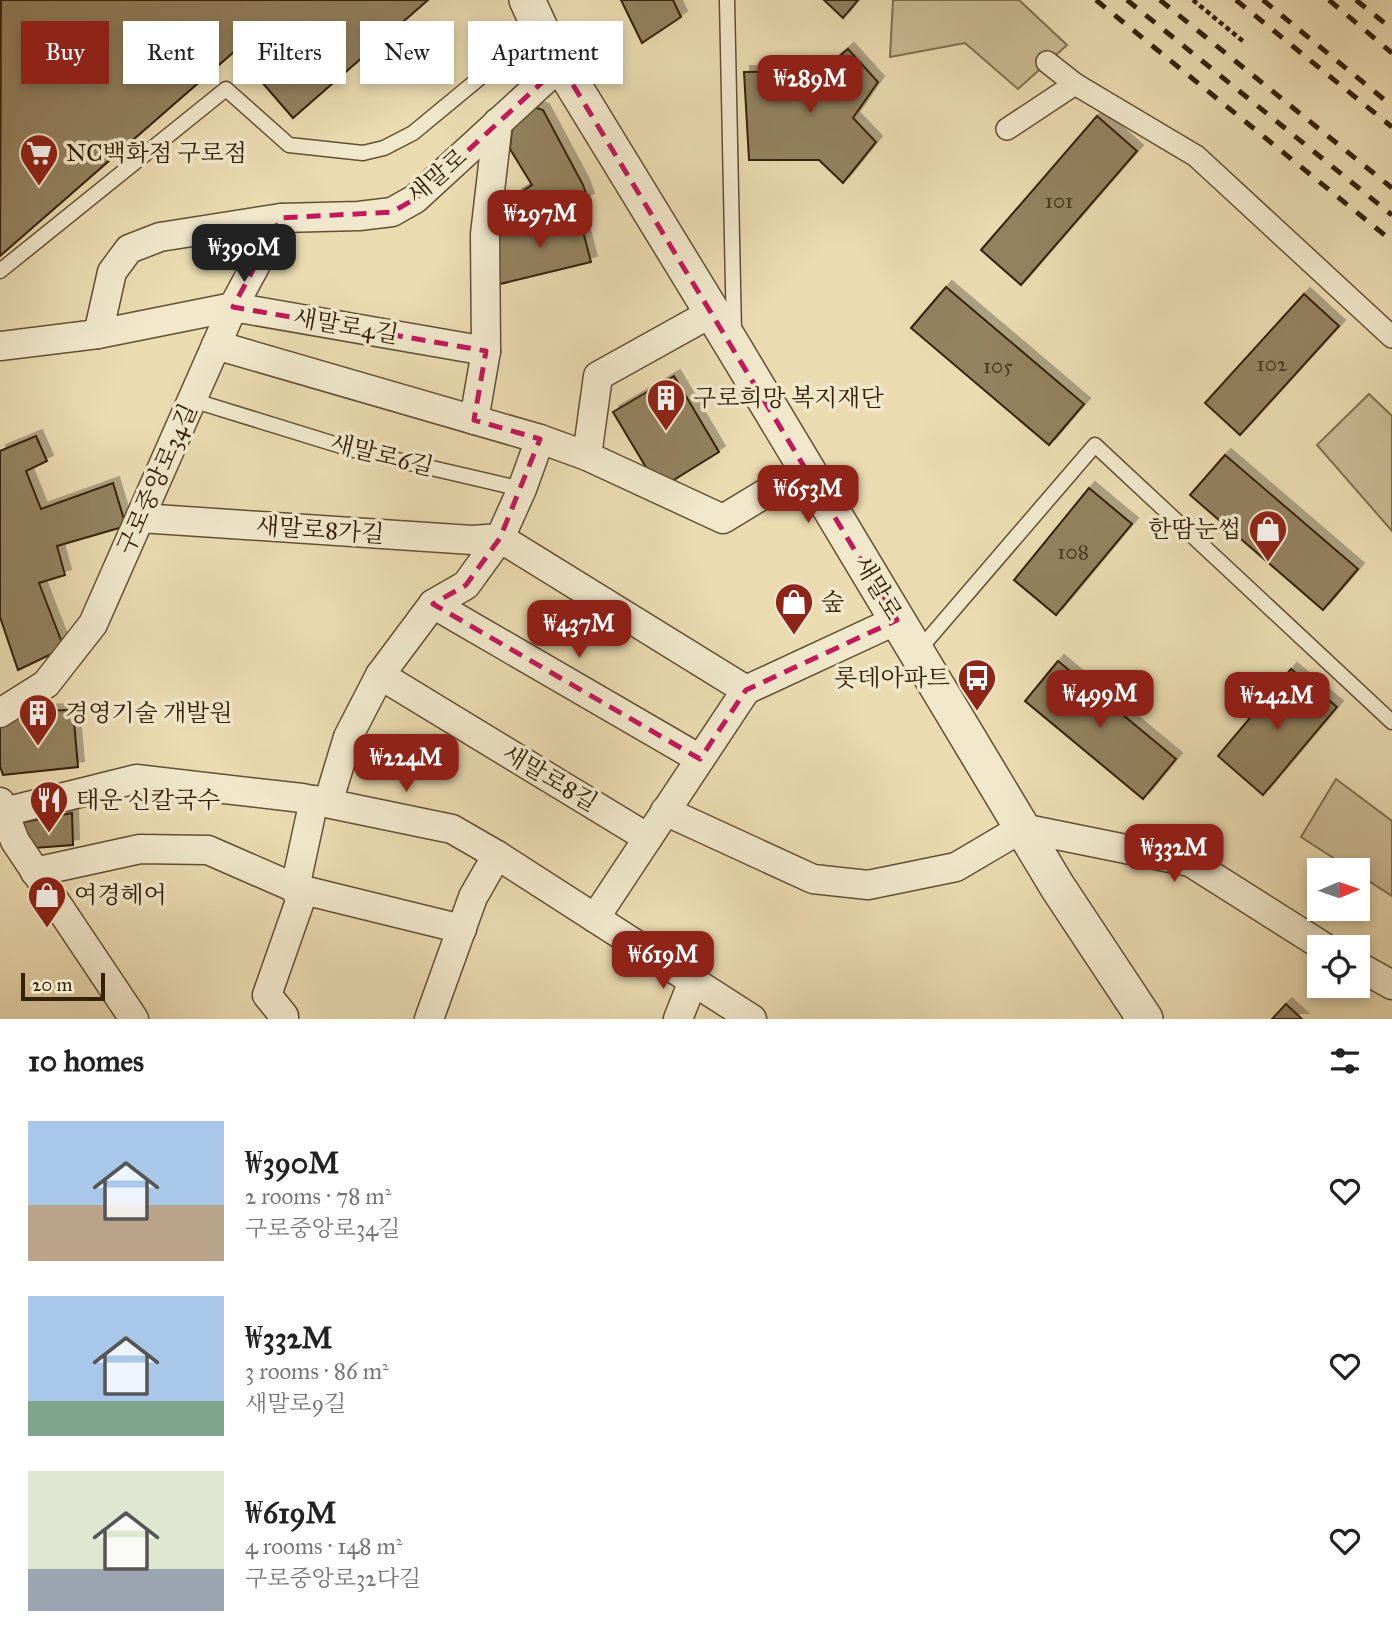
<!DOCTYPE html>
<html lang="en">
<head>
<meta charset="utf-8">
<style>
	:root { --surface:#fff; --page:#f6f6f6; --text:#222; --muted:#767676; --accent:#8f2418 }
	body { margin:0; font-family:"IM FELL Great Primer","Noto Serif KR",serif; background:var(--page); color:var(--text); height:100vh; display:flex; flex-direction:column; font-size:26px; white-space:nowrap }
	* { box-sizing:border-box; margin:0 }
	p { font-size:23px; color:var(--muted) }
	.icon { flex:none; width:38px; height:38px; fill:none; stroke:currentColor; stroke-width:2; stroke-linecap:round; stroke-linejoin:round }
	.map { position:relative; height:1019px; overflow:hidden }
	.sheet { display:flex; flex-direction:column; background:var(--surface); flex:1 }
	.sheet>* { flex:none }
	.hud { position:absolute; left:21px; top:21px; width:700px; height:63px; display:flex; gap:14px }
	.needle { width:46px; rotate:88deg }
	.fabs { position:absolute; left:1307px; top:858px; display:grid; gap:14px }
	.fabs a { display:grid; place-items:center; width:63px; height:63px; border-radius:0px; background:var(--surface); box-shadow:0 4px 10px #0003; font-size:35px }
	.scale { position:absolute; left:21px; bottom:18px; width:84px; box-sizing:border-box; padding-left:7px; border:4px solid #352108; border-top:0; font-size:19px; line-height:24px; white-space:nowrap; color:#352108; -webkit-text-stroke:5px #f1e8cc; paint-order:stroke }
	.price { position:absolute; translate:-50% -60px; padding:0 16px; border-radius:14px; background:var(--accent); color:#fff; font-size:23px; line-height:46px; filter:drop-shadow(0 2px 4px #0008) }
	.price::after { content:''; position:absolute; left:50%; top:42px; width:21px; height:16px; margin-left:-10px; background:inherit; clip-path:polygon(0 0,100% 0,50% 100%) }
	.price.selected { background:#222; color:#fff }
	ul { padding:0; list-style:none }
	li { display:flex; align-items:center; gap:21px; height:175px; padding:0 28px }
	li span { display:grid; place-items:center; flex:none; width:196px; height:140px; border-radius:0px; color:#555 }
	li>.icon { margin-inline-start:auto }
	span .icon { width:84px; height:84px; fill:#fffc; stroke-width:1 }
	li b { font-size:30px }
	h2 { display:flex; justify-content:space-between; align-items:center; height:84px; padding:0 28px; font-size:30px }
	.chip { padding:0 24px; border-radius:0px; background:var(--surface); box-shadow:0 4px 10px #0003; font-size:24px; line-height:63px }
	.chip.selected { background:var(--accent); color:#fff }
	.map>svg:first-child { display:block }
	.green { fill:#cbbb94; stroke:#806e4e; stroke-width:2 }
	.building { fill:#938260; stroke:#352108; stroke-width:2; filter:url(#shadow) }
	.lines { fill:none; stroke-linecap:round; stroke-linejoin:round }
	.service-casing { stroke:#625032; stroke-width:17 }
	.pedestrian-casing { stroke:#625032; stroke-width:24 }
	.minor-casing { stroke:#625032; stroke-width:31 }
	.tertiary-casing { stroke:#625032; stroke-width:38 }
	.path { stroke:#352108; stroke-width:4.5; stroke-dasharray:5 3.5; stroke-linecap:butt }
	.service { stroke:#f1e8cc; stroke-width:14 }
	.pedestrian { stroke:#f1e8cc; stroke-width:21 }
	.minor { stroke:#f1e8cc; stroke-width:28 }
	.tertiary { stroke:#f1e8cc; stroke-width:35 }
	.rail { stroke:#352108; stroke-width:5; stroke-dasharray:12 12; stroke-linecap:butt }
	.marked { fill:none; stroke:#c2185b; stroke-width:5; stroke-dasharray:14 9; stroke-linejoin:round }
	.labels { text-anchor:middle; dominant-baseline:central; stroke-width:7; stroke-linejoin:round; paint-order:stroke }
	.number-label { font-size:21px; fill:#4c391e }
	.poi-label { font-size:24px; fill:#352108; stroke:#f1e8cc; text-anchor:start }
	.street-label { font-size:24px; fill:#352108; stroke:#f1e8cc }
</style>
</head>
<body>
<div class="map">
<svg width="1392" height="1019" viewBox="0 0 1392 1019">
	<defs>
		<filter id="shadow"><feDropShadow dx="6" dy="-6" stdDeviation="0" flood-color="#0004"/></filter>
	</defs>
	<rect width="100%" height="100%" fill="#eadbb1"/>
	<filter id="stains"><feTurbulence type="fractalNoise" baseFrequency=".00286" numOctaves="4"/><feColorMatrix values="0 0 0 0 .2 0 0 0 0 .09 0 0 0 0 .02 0 0 0 .5 -.17"/></filter>
	<radialGradient id="worn" r=".72"><stop offset=".6" stop-color="#630" stop-opacity="0"/><stop offset="1" stop-color="#630" stop-opacity=".3"/></radialGradient>
	<g class="green">
		<polygon points="893,0 1019,0 1067,45 1018,89 965,43 890,57"/>
		<polygon points="1369,394 1392,416 1392,531 1317,445"/>
		<polygon points="1336,779 1392,821 1392,896 1358,874 1358,870 1352,870 1301,837"/>
	</g>
	<g class="building">
		<polygon points="1,0 428,0 293,118 235,51 0,256"/>
		<polygon points="621,0 673,0 681,17 642,43"/>
		<polygon points="824,0 858,0 843,18"/>
		<polygon points="848,49 878,82 853,118 876,142 843,183 819,160 749,160 744,72 822,71"/>
		<polygon points="537,108 543,110 583,185 588,199 556,218 550,212 532,222 516,195 532,185 510,149 512,129 525,110"/>
		<polygon points="1097,116 1137,151 1021,285 981,250"/>
		<polygon points="579,216 591,262 496,285 494,235"/>
		<polygon points="946,287 1084,404 1049,445 911,328"/>
		<polygon points="1304,294 1339,326 1240,435 1205,403"/>
		<polygon points="674,376 719,452 659,489 613,412"/>
		<polygon points="36,436 47,461 26,471 41,509 113,483 126,526 57,546 65,575 39,583 64,648 18,670 0,617 0,451"/>
		<polygon points="1225,455 1358,569 1323,610 1190,495"/>
		<polygon points="1089,488 1132,524 1056,615 1014,580"/>
		<polygon points="1058,661 1176,759 1143,799 1025,701"/>
		<polygon points="1291,669 1337,707 1263,795 1218,756"/>
		<polygon points="73,710 78,767 3,775 0,766 0,727 25,711"/>
		<polygon points="72,813 73,845 34,848 19,823"/>
		<polygon points="1286,1004 1302,1019 1272,1019"/>
	</g>
	<g class="lines">
		<g class="service-casing">
			<g id="service">
				<polyline points="727,0 734,333"/>
				<polyline points="0,271 226,89 289,145 363,153 384,148 413,133 539,29"/>
				<polyline points="192,400 354,450 522,489"/>
				<polyline points="918,651 1095,445 1392,722"/>
			</g>
		</g>
		<g class="pedestrian-casing">
			<g id="pedestrian">
				<polyline points="1047,62 1075,84"/>
				<polyline points="1007,129 1075,84 1196,156 1392,337"/>
			</g>
		</g>
		<g class="minor-casing">
			<g id="minor">
				<polyline points="98,334 112,272 129,249 160,237 281,218 359,216 392,212 415,199 561,65"/>
				<polyline points="216,345 540,439 587,456 723,519 807,468"/>
				<polyline points="0,346 98,334 233,307 486,351"/>
				<polyline points="474,420 486,351 485,234 498,122"/>
				<polyline points="587,456 598,376 713,312"/>
				<polyline points="140,518 472,540 500,538 522,489 540,439"/>
				<polyline points="433,604 700,759"/>
				<polyline points="380,675 648,838"/>
				<polyline points="0,713 46,684 93,624 233,307 281,218"/>
				<polyline points="0,802 15,841 134,1019"/>
				<polyline points="328,803 348,737 380,675 433,604 466,585 500,538 746,690"/>
				<polyline points="665,811 813,879 868,885 956,867 1022,828 1190,862 1324,947"/>
				<polyline points="0,815 4,812 136,779 302,798 452,829 497,855 752,1019"/>
				<polyline points="35,872 140,849 208,850 295,888 462,929"/>
				<polyline points="595,918 746,690 897,620"/>
				<polyline points="1358,966 1392,985"/>
				<polyline points="284,1019 284,1016 267,995 300,901 295,888 314,800"/>
				<polyline points="429,1019 473,897 497,855"/>
				<polyline points="678,1019 693,981"/>
			</g>
		</g>
		<g class="tertiary-casing">
			<polyline id="tertiary" points="527,0 540,28 561,65 734,348 1057,886 1145,1019"/>
		</g>
		<polyline class="path" points="1193,0 1244,42"/>
		<use href="#service" class="service"/>
		<use href="#pedestrian" class="pedestrian"/>
		<use href="#minor" class="minor"/>
		<use href="#tertiary" class="tertiary"/>
		<g class="rail">
			<polyline points="1096,0 1392,241"/>
			<polyline points="1127,0 1392,215"/>
			<polyline points="1160,0 1392,188"/>
			<polyline points="1236,0 1392,127"/>
			<polyline points="1263,0 1392,106"/>
			<polyline points="1329,0 1392,53"/>
			<polyline points="1356,0 1392,29"/>
		</g>
	</g>
	<path class="marked" d="M 561,65 L 897,620 L 746,690 L 700,759 L 433,604 L 466,585 L 500,538 L 540,439 L 474,420 L 486,351 L 233,307 L 281,218 L 392,212 L 415,199 Z"/>
	<defs>
		<g id="supermarket-pin" transform="scale(2.0125)"><path d="M0 17L-7.5 6A9.5 9.5 0 1 1 7.5 6Z" fill="#8f2418" stroke="#f1e8cc"/><path d="M-6-5.5h2.5l.6 2H6L4.5 2H-2.5L-4.4-4H-6ZM-1.5 3.2a1.3 1.3 0 1 0 .1 0ZM3 3.2a1.3 1.3 0 1 0 .1 0Z" fill="#fff"/></g>
		<g id="building-pin" transform="scale(2.0125)"><path d="M0 17L-7.5 6A9.5 9.5 0 1 1 7.5 6Z" fill="#8f2418" stroke="#f1e8cc"/><path d="M-4-6H4V6H1V3H-1V6H-4ZM-2.5-4.3h1.7v1.8h-1.7ZM.8-4.3h1.7v1.8H.8ZM-2.5-1h1.7V.8h-1.7ZM.8-1h1.7V.8H.8Z" fill="#fff"/></g>
		<g id="shop-pin" transform="scale(2.0125)"><path d="M0 17L-7.5 6A9.5 9.5 0 1 1 7.5 6Z" fill="#8f2418" stroke="#f1e8cc"/><path d="M-5-2.5h2.3a2.7 3.5 0 0 1 5.4 0H5L5.5 6h-11ZM-1.5-2.5h3a1.5 2.3 0 0 0-3 0Z" fill="#fff"/></g>
		<g id="bus-pin" transform="scale(2.0125)"><path d="M0 17L-7.5 6A9.5 9.5 0 1 1 7.5 6Z" fill="#8f2418" stroke="#f1e8cc"/><path d="M-5-6H5V4H4V6H2V4H-2V6H-4V4H-5ZM-3.5-4V0h7V-4ZM-3.5 1.2v1.5H-2V1.2ZM2 1.2v1.5H3.5V1.2Z" fill="#fff"/></g>
		<g id="restaurant-pin" transform="scale(2.0125)"><path d="M0 17L-7.5 6A9.5 9.5 0 1 1 7.5 6Z" fill="#8f2418" stroke="#f1e8cc"/><path d="M-5-6h1v4h1v-4h1v4h1v-4h1v5L-1.5 .5V6h-2V.5L-5-1ZM5-6V6H3V1.5H1.5Q1.5-4 5-6Z" fill="#fff"/></g>
	</defs>
	<g fill-rule="evenodd">
		<use href="#supermarket-pin" x="39" y="153"/>
		<use href="#building-pin" x="666" y="398"/>
		<use href="#shop-pin" x="1268" y="529"/>
		<use href="#shop-pin" x="794" y="602"/>
		<use href="#bus-pin" x="977" y="678"/>
		<use href="#building-pin" x="38" y="713"/>
		<use href="#restaurant-pin" x="49" y="800"/>
		<use href="#shop-pin" x="47" y="895"/>
	</g>
	<g class="labels">
		<g class="number-label">
			<text x="1059" y="201">101</text>
			<text x="1272" y="364">102</text>
			<text x="998" y="366">105</text>
			<text x="1073" y="552">108</text>
		</g>
		<g class="poi-label">
			<text x="66" y="153">NC백화점 구로점</text>
			<text x="693" y="398">구로희망 복지재단</text>
			<text x="1241" y="529" text-anchor="end">한땀눈썹</text>
			<text x="821" y="602">숲</text>
			<text x="950" y="678" text-anchor="end">롯데아파트</text>
			<text x="65" y="713">경영기술 개발원</text>
			<text x="76" y="800">태운 신칼국수</text>
			<text x="74" y="895">여경헤어</text>
		</g>
		<g class="street-label">
			<text transform="translate(437 176) rotate(-41)">새말로</text>
			<text transform="translate(346 326) rotate(10)">새말로4길</text>
			<text transform="translate(382 455) rotate(14)">새말로6길</text>
			<text transform="translate(157 479) rotate(-66)">구로중앙로34길</text>
			<text transform="translate(320 530) rotate(4)">새말로8가길</text>
			<text transform="translate(878 588) rotate(59)">새말로</text>
			<text transform="translate(550 778) rotate(31)">새말로8길</text>
		</g>
	</g>
	<rect width="100%" height="100%" filter="url(#stains)"/>
	<rect width="100%" height="100%" fill="url(#worn)"/>
</svg>
<div class="fabs">
<a><svg class="needle" viewBox="-14 -14 28 28"><path d="M0-13l5 13h-10z" fill="#e53935"/><path d="M0 13l5-13h-10z" fill="#767676"/></svg></a>
<a><svg class="icon" aria-label="locate" viewBox="0 0 24 24"><circle cx="12" cy="12" r="6"/><path d="M12 2v4M12 18v4M2 12h4M18 12h4"/></svg></a>
</div>
<div class="scale">20 m</div>
<b class="price" style="left:810px;top:115px">₩289M</b>
<b class="price" style="left:540px;top:250px">₩297M</b>
<b class="price selected" style="left:244px;top:284px">₩390M</b>
<b class="price" style="left:808px;top:525px">₩653M</b>
<b class="price" style="left:579px;top:660px">₩437M</b>
<b class="price" style="left:1100px;top:730px">₩499M</b>
<b class="price" style="left:1277px;top:732px">₩242M</b>
<b class="price" style="left:406px;top:794px">₩224M</b>
<b class="price" style="left:1174px;top:884px">₩332M</b>
<b class="price" style="left:663px;top:991px">₩619M</b>
<div class="hud">
<a class="chip selected">Buy</a>
<a class="chip">Rent</a>
<a class="chip">Filters</a>
<a class="chip">New</a>
<a class="chip">Apartment</a>
</div>
</div>
<section class="sheet">
<h2>10 homes<svg class="icon" aria-label="filters" viewBox="0 0 24 24"><path d="M4 7h16M4 17h16"/><circle cx="9" cy="7" r="2"/><circle cx="15" cy="17" r="2"/></svg></h2>
<ul>
<li><span style="background:linear-gradient(#a9c7e8 60%,#b9a48a 0)"><svg class="icon" aria-label="home" viewBox="0 0 24 24"><path d="M3 11l9-7 9 7M6 9v11h12V9"/></svg></span><div><b>₩390M</b><p>2 rooms · 78 m²</p><p>구로중앙로34길</p></div><svg class="icon" aria-label="heart" viewBox="0 0 24 24"><path d="M12 20l-8-8c-3-5 5-10 8-4 3-6 11-1 8 4z"/></svg></li>
<li><span style="background:linear-gradient(#a9c7e8 75%,#7fa58c 0)"><svg class="icon" aria-label="home" viewBox="0 0 24 24"><path d="M3 11l9-7 9 7M6 9v11h12V9"/></svg></span><div><b>₩332M</b><p>3 rooms · 86 m²</p><p>새말로9길</p></div><svg class="icon" aria-label="heart" viewBox="0 0 24 24"><path d="M12 20l-8-8c-3-5 5-10 8-4 3-6 11-1 8 4z"/></svg></li>
<li><span style="background:linear-gradient(#dfe7d0 70%,#9aa5b1 0)"><svg class="icon" aria-label="home" viewBox="0 0 24 24"><path d="M3 11l9-7 9 7M6 9v11h12V9"/></svg></span><div><b>₩619M</b><p>4 rooms · 148 m²</p><p>구로중앙로32다길</p></div><svg class="icon" aria-label="heart" viewBox="0 0 24 24"><path d="M12 20l-8-8c-3-5 5-10 8-4 3-6 11-1 8 4z"/></svg></li>
</ul>
</section>
</body>
</html>
